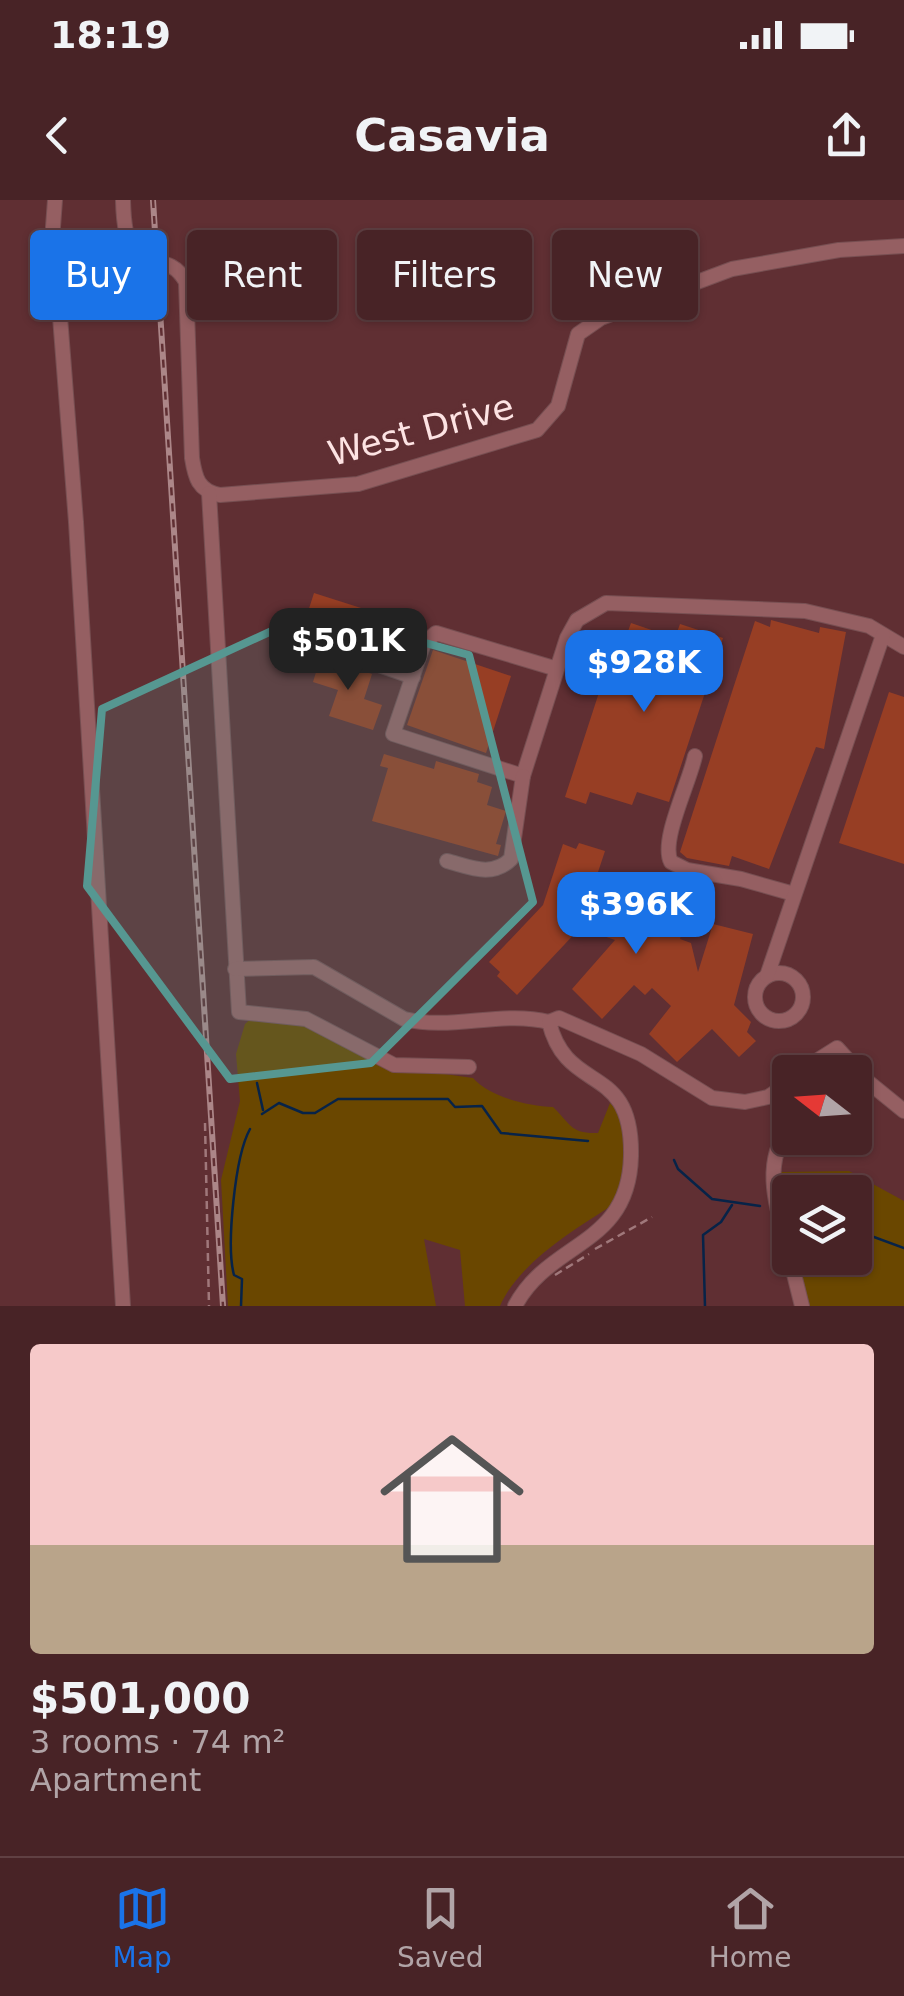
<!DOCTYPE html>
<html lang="en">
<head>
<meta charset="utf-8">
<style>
	:root { --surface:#482326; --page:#522f32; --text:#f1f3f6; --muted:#b1a4a7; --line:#604043; --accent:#1a73e8 }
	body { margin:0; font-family:"DejaVu Sans",sans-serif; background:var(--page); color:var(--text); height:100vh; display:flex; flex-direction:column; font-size:38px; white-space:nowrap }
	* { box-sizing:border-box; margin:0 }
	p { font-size:32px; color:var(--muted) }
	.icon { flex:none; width:55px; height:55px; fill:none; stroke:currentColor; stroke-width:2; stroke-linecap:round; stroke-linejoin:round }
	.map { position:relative; height:1106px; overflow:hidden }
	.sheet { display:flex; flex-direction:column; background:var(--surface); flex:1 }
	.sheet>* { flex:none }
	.banner { position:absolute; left:30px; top:30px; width:845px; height:90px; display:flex; gap:20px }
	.needle { width:65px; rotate:287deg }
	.controls { position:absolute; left:772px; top:855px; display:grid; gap:20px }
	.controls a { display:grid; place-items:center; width:100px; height:100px; border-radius:10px; background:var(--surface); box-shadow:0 2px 8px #0004,0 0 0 2px var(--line); font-size:50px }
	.price { position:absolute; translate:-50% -85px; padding:0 22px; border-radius:20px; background:var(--accent); color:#fff; font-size:32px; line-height:65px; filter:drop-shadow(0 2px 5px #0008) }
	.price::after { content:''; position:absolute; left:50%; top:60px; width:30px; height:22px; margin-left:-15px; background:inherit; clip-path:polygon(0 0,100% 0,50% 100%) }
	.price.active { background:#222; color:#fff }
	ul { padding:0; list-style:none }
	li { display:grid; align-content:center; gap:20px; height:530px; padding:0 30px }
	li span { display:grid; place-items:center; height:310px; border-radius:10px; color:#555 }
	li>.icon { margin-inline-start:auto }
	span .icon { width:180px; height:180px; fill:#fffc; stroke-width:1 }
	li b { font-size:42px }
	.pill { padding:0 35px; border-radius:10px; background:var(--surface); box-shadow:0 2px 8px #0004,0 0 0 2px var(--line); font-size:35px; line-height:90px }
	.pill.active { background:var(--accent); color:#fff }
	.status { display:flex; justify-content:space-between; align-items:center; height:70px; padding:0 50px; background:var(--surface); direction:ltr }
	.status svg { height:28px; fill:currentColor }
	header { display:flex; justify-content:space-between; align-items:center; height:130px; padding:0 30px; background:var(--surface); font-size:45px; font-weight:800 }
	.menu { display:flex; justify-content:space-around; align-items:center; height:140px; border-top:2px solid var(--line); background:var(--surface); font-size:28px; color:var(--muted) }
	.menu a { display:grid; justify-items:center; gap:5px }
	.menu .active { color:var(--accent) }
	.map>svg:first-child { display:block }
	.green { fill:#6a4700 }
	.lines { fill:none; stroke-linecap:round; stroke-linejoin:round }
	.stream { stroke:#072348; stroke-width:2.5 }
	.building { fill:#973e24 }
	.minor-casing { stroke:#774f52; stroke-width:16 }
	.path { stroke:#a0787b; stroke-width:2.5; stroke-dasharray:8 5; stroke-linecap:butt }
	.minor { stroke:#955f62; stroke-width:14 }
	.rail-casing { stroke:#ac8688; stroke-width:6 }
	.rail { stroke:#602f33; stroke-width:2.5; stroke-dasharray:8; stroke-linecap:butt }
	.marked { fill:#569791; fill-opacity:0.2; stroke:#569791; stroke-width:8; stroke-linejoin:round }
	.labels { text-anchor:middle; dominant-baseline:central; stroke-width:8; stroke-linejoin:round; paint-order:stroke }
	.street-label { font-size:35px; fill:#fde3e3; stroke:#602f33 }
</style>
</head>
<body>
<div class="status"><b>18:19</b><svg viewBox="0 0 49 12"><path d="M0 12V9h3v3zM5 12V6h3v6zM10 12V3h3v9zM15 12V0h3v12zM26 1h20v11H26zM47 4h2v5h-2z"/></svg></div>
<header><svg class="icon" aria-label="back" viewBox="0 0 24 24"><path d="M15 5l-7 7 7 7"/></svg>Casavia<svg class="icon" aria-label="share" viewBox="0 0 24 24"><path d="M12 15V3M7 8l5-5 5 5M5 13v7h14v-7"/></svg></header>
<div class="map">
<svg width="904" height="1106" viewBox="0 0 904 1106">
	<rect width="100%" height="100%" fill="#602f33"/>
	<g class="green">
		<path d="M 253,817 L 301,820 L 387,866 L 473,878 C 490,897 527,906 553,907 C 571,924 570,934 598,933 L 610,903 C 635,924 628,981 611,1006 C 572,1031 519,1063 500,1106 L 465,1106 L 460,1050 L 424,1039 L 436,1106 L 228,1106 L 221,980 L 240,901 L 236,854 L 245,824 Z"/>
		<polygon points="849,971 904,1001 904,1106 808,1106 797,1058 855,1058 855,992 790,992 790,1030 779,972"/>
	</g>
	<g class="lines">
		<g class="stream">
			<polyline points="257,883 263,910"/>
			<polyline points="262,914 279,903 303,913 315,913 338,899 448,899 455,907 482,906 501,933 588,941"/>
			<polyline points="674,960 678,969 712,999 760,1006"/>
			<polyline points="855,1030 904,1048"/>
			<path d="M 241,1106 L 242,1079 L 234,1075 C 226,1046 235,956 250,929"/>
			<polyline points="705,1106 703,1035 721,1022 732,1005"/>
		</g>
	</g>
	<g class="building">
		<polygon points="314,393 408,423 403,439 398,437 393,452 304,424"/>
		<polygon points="771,420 819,433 820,427 846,432 824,549 816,547 769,669 732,656 729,666 687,658 680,652 755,421 770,427"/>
		<polygon points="631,423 675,438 680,424 723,438 669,602 637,592 632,605 590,592 586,604 565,597 619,431 627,434"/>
		<polygon points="433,450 511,476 486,553 407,525"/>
		<polygon points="321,456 372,474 364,499 382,505 373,530 329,516 338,490 313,482"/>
		<polygon points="889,492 904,497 904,664 839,643"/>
		<polygon points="384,554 434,569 436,561 479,574 477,582 492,587 487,605 506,611 496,644 501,645 498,656 372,621 388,568 380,566"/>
		<polygon points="579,643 605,651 586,708 592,711 590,720 623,728 639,680 679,690 670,726 682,731 680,739 691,743 698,772 713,724 753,734 734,805 751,822 747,832 756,841 739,857 712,829 677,862 649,834 671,806 652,788 645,795 634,785 602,819 572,789 615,740 580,728 517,795 497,776 500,772 489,762 543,705 563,644 576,649"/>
	</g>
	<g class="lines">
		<g class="minor-casing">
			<g id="minor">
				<polyline points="55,0 53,27 76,322 123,1106"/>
				<path d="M 123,0 C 125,92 163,40 186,82 L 192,258 C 195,277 198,291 220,295 L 358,284 L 537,230 L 558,206 L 578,134 L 601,118 L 732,69 L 839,50 L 904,46"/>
				<polyline points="209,293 239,812 306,819 394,865 469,867"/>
				<polyline points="287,433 413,477"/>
				<polyline points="557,469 436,433 424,443 393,534 523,576 567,438 577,420 606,403 805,411 869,426 904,447"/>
				<path d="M 695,556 C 689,584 660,641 671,662 L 687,670 L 741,679 L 794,694"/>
				<path d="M 447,661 C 470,667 492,678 511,659 L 523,576"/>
				<path d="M 235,769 L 314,767 L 404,819 C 452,831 501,810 549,822"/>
				<circle cx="779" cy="797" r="24"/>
				<polyline points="767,776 883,435"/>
				<polyline points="799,872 837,848 867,881 904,911"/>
				<path d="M 790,926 C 759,966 779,1013 790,1056"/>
				<polyline points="790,1058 802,1106"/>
				<path d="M 515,1106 C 550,1040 629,1047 631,956 C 633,861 567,896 549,822 L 559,818 L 641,854 L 712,898 L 745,902 L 768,897 L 790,882"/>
			</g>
		</g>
		<g class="path">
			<polyline points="205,923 209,1106"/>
			<polyline points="595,1049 652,1017"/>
			<polyline points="555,1075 589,1054"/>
		</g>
		<use href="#minor" class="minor"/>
		<g class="rail-casing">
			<polyline id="rail" points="153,0 223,1106"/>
		</g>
		<use href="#rail" class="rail"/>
	</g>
	<path class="marked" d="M 313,412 L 469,455 L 533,702 L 371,863 L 230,879 L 87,686 L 102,509 Z"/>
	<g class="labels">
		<g class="street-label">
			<text transform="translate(421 230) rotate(-15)">West Drive</text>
		</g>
	</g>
</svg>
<div class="controls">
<a><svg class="needle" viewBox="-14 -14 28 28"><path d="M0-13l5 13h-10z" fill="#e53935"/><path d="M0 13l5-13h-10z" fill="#b1a4a7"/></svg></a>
<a><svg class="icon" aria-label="layers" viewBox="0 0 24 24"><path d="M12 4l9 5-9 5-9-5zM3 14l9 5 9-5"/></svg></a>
</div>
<b class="price active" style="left:348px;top:493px">$501K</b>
<b class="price" style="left:644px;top:515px">$928K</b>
<b class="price" style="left:636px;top:757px">$396K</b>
<div class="banner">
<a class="pill active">Buy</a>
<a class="pill">Rent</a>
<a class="pill">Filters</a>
<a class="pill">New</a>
</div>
</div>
<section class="sheet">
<ul>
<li><span style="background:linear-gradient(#f6c9c9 65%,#b9a48a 0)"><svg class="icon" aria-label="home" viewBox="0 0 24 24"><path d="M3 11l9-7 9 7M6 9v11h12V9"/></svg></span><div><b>$501,000</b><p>3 rooms · 74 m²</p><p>Apartment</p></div></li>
</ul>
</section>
<nav class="menu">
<a class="active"><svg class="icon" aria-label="map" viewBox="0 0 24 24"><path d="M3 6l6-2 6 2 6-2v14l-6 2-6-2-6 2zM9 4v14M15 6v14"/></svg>Map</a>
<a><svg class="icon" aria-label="saved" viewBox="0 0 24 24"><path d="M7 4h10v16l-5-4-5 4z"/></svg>Saved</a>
<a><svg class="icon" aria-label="home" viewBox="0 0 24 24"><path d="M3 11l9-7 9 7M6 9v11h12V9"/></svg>Home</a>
</nav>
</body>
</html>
